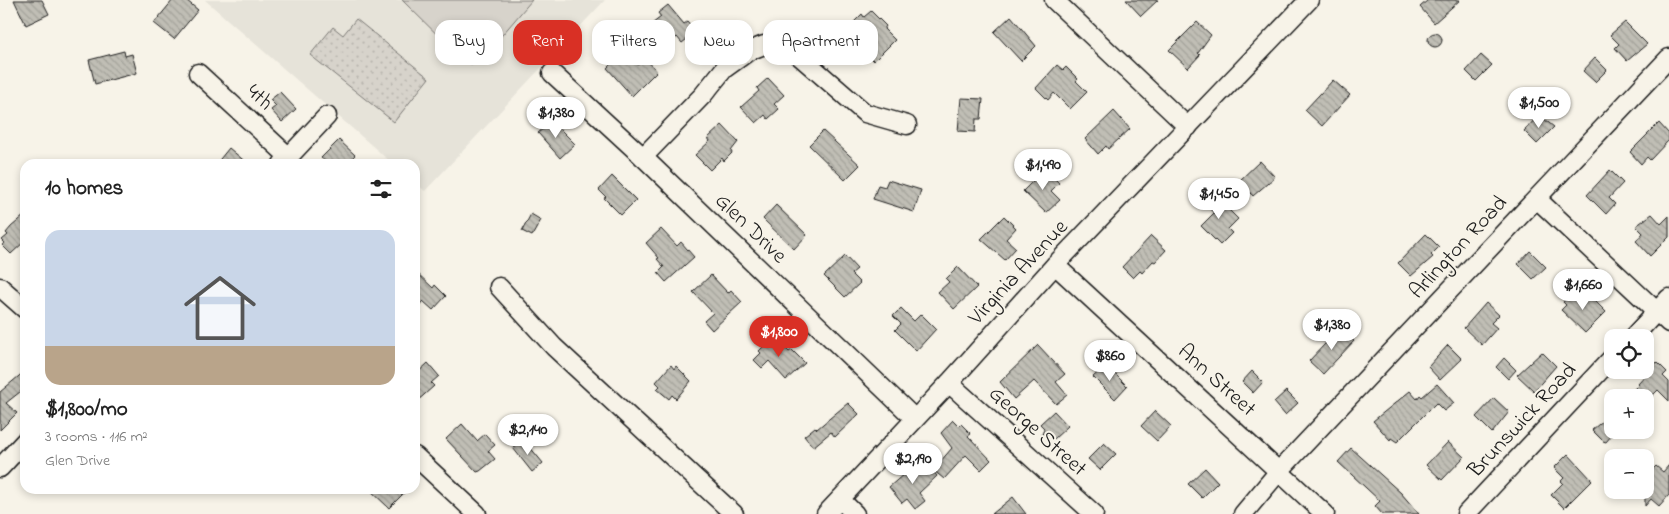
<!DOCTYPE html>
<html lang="en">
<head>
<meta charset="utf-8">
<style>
	:root { --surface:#fff; --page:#f6f6f6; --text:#222; --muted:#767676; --line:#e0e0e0; --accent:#d93025 }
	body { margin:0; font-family:"Indie Flower",sans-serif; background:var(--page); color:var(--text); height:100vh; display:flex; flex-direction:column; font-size:19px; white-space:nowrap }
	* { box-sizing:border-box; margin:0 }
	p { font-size:16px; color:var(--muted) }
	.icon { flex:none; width:28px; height:28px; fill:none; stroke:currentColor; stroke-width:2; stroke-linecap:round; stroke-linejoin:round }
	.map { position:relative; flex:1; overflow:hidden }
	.drawer { position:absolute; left:20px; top:159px; width:400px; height:335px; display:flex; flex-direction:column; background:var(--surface); border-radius:15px; box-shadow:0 2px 8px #0003 }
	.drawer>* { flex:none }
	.hud { position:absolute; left:435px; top:20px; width:475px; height:45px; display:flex; gap:10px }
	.fabs { position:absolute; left:1604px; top:329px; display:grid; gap:10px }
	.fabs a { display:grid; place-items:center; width:50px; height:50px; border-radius:10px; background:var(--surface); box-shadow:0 2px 8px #0003; font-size:25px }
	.price { position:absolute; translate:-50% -42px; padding:0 11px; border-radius:18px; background:#fff; color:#222; font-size:16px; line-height:32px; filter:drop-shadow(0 1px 2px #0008) }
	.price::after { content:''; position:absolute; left:50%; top:30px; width:15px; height:11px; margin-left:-8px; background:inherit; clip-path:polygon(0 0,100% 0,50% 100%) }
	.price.current { background:var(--accent); color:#fff }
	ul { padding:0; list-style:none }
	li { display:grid; align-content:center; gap:10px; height:265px; padding:0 25px }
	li+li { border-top:1px solid var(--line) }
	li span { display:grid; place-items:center; height:155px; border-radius:15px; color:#555 }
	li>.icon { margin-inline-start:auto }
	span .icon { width:90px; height:90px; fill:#fffc; stroke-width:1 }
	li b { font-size:21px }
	h2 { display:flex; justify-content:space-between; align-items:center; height:60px; padding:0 25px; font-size:21px }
	.chip { padding:0 18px; border-radius:15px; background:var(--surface); box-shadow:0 2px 8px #0003; font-size:18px; line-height:45px }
	.chip.current { background:var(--accent); color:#fff }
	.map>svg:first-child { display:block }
	.built { fill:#e6e3d9 }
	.park { fill:url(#park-dots); stroke:#7a7874 }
	.garden { fill:#d7d3cb; stroke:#7a7874 }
	.building { fill:url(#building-back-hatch); stroke:#1c1c1c }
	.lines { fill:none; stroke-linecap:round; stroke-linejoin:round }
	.street-casing { stroke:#1c1c1c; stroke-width:21 }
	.street { stroke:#f7f3e8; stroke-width:18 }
	.labels { text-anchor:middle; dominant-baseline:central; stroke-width:4; stroke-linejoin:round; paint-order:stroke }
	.street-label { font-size:22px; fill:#1c1c1c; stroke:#f7f3e8 }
</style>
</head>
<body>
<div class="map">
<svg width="1669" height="514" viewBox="0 0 1669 514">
	<defs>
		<pattern id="park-dots" width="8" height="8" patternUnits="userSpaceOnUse" patternTransform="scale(1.25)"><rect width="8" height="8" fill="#d7d3cb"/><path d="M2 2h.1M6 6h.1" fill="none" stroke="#b8b5ae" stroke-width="1.8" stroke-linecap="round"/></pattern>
		<pattern id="building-back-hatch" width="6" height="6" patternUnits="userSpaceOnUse" patternTransform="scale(1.25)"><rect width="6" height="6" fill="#c0beb5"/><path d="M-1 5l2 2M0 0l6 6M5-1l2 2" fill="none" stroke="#a4a39b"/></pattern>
	</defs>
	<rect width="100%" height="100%" fill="#f7f3e8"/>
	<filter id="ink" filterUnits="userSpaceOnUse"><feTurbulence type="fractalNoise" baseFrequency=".02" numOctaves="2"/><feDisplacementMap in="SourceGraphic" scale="10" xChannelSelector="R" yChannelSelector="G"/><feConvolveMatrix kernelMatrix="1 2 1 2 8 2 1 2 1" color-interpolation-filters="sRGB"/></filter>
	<g filter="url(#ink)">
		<polygon class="built" points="205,0 605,0 425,191 415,183 415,164 393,164"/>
		<polygon class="park" points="356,19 429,78 394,122 310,55 333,27 343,35"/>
		<polygon class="garden" points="402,0 532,0 479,62 471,64 465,62"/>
		<g class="building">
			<polygon points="14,0 42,0 49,14 26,25"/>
			<polygon points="173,0 186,0 198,10 174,39 154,23"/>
			<polygon points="1126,0 1158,0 1141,16"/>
			<polygon points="1428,0 1460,0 1434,23 1420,7"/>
			<polygon points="668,5 684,24 687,22 696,32 682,43 677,37 665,47 648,27 661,17 658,13"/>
			<polygon points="871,11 886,26 884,29 895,40 874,61 868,55 867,57 845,31 862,14 864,17"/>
			<polygon points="1011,16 1036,46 1021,61 994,32"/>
			<polygon points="1197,22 1211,35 1198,53 1200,55 1188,68 1169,50"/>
			<polygon points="1625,22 1647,44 1627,61 1615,48 1619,44 1610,35"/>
			<circle cx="1435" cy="40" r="7"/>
			<polygon points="124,51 125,56 132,54 137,73 95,84 89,60"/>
			<polygon points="624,51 638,65 645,58 657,71 632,96 607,68"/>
			<polygon points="1481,55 1492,65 1476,81 1466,71"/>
			<polygon points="1595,58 1607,70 1595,82 1583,71"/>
			<polygon points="1057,65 1063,70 1066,67 1078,79 1076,81 1087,92 1070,109 1054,93 1048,100 1036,88"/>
			<polygon points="768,78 784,95 774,104 779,109 768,119 765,115 756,123 741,107 759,91 757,88"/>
			<polygon points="1333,80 1350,95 1322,126 1305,110"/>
			<polygon points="280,92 296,109 282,122 271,110 276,106 270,100"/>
			<polygon points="961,98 983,99 981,119 976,119 975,132 958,131"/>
			<polygon points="1114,111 1130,129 1108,149 1106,146 1098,154 1085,139"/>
			<polygon points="1539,115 1554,127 1537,144 1524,131"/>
			<polygon points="552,121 575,144 560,158 538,133"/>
			<polygon points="1659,123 1669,134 1669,140 1650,160 1647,157 1641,164 1630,152"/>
			<polygon points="722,125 738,142 731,151 732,153 724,161 722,158 710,170 695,155 710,141 708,138"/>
			<polygon points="823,131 860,165 845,180 809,145"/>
			<polygon points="339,140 355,155 346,164 328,164 321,158"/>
			<polygon points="229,148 248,164 216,164"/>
			<polygon points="1260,161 1275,177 1253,196 1239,181"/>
			<polygon points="1045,169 1059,183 1051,191 1060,200 1046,213 1023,191"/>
			<polygon points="1610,170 1623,183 1609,198 1615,204 1606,214 1587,195"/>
			<polygon points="612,176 636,200 621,215 604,198 606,197 599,190"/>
			<polygon points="888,180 921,190 914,212 873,199 878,185 885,187"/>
			<polygon points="1213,194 1238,219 1228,229 1232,233 1220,245 1201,226 1214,213 1204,203"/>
			<polygon points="776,205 807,235 794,249 763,219"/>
			<polygon points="531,214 541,220 532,236 522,231"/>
			<polygon points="1652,214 1661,224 1669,216 1669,237 1650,256 1636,241 1643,233 1636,226"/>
			<polygon points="25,215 25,241 11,254 2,245 5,243 2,240 8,235 6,233 11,227"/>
			<polygon points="1004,216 1016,228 1006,239 1016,248 1005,260 981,239"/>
			<polygon points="661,229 677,246 681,242 694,257 666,282 658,273 664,267 657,259 659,258 646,243"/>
			<polygon points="1426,234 1439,247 1431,255 1433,257 1411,276 1398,263"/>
			<polygon points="1151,236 1166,250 1155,262 1153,261 1142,273 1140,271 1133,278 1122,267"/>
			<polygon points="1530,251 1546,267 1533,279 1518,264"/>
			<polygon points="845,256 857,269 851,274 860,283 845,297 824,276"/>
			<polygon points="958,267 977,287 954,309 938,292 949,282 946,279"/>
			<polygon points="415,271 433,288 435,285 446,296 433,310 423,301 415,310"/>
			<polygon points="711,275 728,293 731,290 742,302 712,330 704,321 713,313 693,292"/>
			<polygon points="1577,289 1587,299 1590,296 1606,312 1585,333 1561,310 1566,305 1563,302"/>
			<polygon points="1486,303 1499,315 1491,323 1497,328 1482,345 1464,328"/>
			<polygon points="901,308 914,321 921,314 936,329 916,351 895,330 901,324 893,316"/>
			<polygon points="1340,328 1354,341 1323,374 1309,361"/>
			<polygon points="774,336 789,352 792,350 805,363 786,380 769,361 762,368 754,360 761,353 759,351"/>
			<polygon points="1038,345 1065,374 1056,382 1067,395 1056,404 1034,381 1014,399 1000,382"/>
			<polygon points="1448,345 1462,359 1440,380 1428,367"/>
			<polygon points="1542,352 1556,366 1534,391 1517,375"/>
			<polygon points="1504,358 1516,370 1508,379 1496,367"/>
			<polygon points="1657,362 1667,372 1663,376 1669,382 1669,401 1658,390 1647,401 1634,389 1639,384 1638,383"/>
			<polygon points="428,363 439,376 431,383 434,386 415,403 415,375"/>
			<polygon points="671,365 674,369 676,366 691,381 676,399 672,395 669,399 657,389 660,386 656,382"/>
			<polygon points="1106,365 1127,386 1115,399 1093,377"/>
			<polygon points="25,371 25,388 6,403 17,413 0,430 0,392"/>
			<polygon points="1252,371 1263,382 1253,393 1242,382"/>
			<polygon points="1437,384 1454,403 1444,411 1436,403 1397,442 1391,438 1390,440 1373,421 1410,391 1417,399 1420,395 1422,397"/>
			<polygon points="1286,391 1298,403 1285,415 1274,402"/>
			<polygon points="1494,398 1509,412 1492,433 1476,417"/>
			<polygon points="848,403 859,414 835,437 831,432 813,447 804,436 815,427 817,429"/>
			<polygon points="1054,411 1068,426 1054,439 1050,434 1042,435 1044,428 1040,424"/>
			<polygon points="1155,411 1171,426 1157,441 1141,426"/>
			<polygon points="1612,413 1612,435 1606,442 1603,441 1592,430"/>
			<polygon points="953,420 959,426 961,424 971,434 968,436 991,460 981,470 966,455 944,479 933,470 952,448 941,433"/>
			<polygon points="462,424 477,441 485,434 495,445 488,451 495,459 480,471 477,472 446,439"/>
			<polygon points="524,440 543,463 532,472 513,448"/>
			<polygon points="1448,442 1464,457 1442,480 1426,465"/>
			<polygon points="1104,443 1116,454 1100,470 1088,459"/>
			<polygon points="1351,448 1401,493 1419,514 1382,514 1375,506 1380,501 1338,462"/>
			<polygon points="1568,454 1592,480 1564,508 1551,495 1563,483 1561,481 1564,478 1554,468"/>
			<polygon points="924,462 937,476 919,493 925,501 915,509 907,499 902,503 889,487 904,474 907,477"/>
			<polygon points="1669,465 1669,495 1659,506 1651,499 1645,506 1645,477 1656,466 1663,472"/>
			<polygon points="1205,468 1218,482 1202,498 1188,484"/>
			<polygon points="369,489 408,489 389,508"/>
			<polygon points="1013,497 1026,514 992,514"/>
		</g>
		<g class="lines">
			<g class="street-casing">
				<g id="street">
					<polyline points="1054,0 1188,127"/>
					<polyline points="198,73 289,157"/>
					<polyline points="552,73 643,157 915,419"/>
					<polyline points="643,157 703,95 724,69 749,51 764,45 780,45 796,53 865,113 907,125"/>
					<polyline points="282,164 327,116"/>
					<polyline points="1537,199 1669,323"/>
					<polyline points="1055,265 1325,514"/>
					<polyline points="0,287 25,309"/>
					<polyline points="499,287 554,347 734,514"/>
					<polyline points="1632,338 1669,298"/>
					<polyline points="949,383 1094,514"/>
					<polyline points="415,456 477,514"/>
					<polyline points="0,468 25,441"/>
					<polyline points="840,499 855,514"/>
					<polyline points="826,514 949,383 1055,265 1309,0"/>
					<polyline points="1243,514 1280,470 1669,58"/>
					<polyline points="1466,514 1612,358"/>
				</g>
			</g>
			<use href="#street" class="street"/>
		</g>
	</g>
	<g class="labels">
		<g class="street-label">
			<text transform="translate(259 98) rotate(43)">4th</text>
			<text transform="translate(750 229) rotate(44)">Glen Drive</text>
			<text transform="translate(1459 248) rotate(-47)">Arlington Road</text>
			<text transform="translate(1019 273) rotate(-47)">Virginia Avenue</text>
			<text transform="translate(1216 381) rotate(42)">Ann Street</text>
			<text transform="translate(1523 421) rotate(-47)">Brunswick Road</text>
			<text transform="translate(1037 432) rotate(42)">George Street</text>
		</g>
	</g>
</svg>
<div class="fabs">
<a><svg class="icon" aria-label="locate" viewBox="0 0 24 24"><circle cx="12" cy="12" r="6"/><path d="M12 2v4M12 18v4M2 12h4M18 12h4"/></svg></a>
<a>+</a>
<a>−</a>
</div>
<b class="price" style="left:1539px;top:129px">$1,500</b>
<b class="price" style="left:556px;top:139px">$1,380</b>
<b class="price" style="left:1043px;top:191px">$1,490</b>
<b class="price" style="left:1219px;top:220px">$1,450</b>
<b class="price" style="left:1583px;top:311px">$1,660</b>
<b class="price" style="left:1332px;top:351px">$1,380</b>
<b class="price current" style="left:779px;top:358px">$1,800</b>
<b class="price" style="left:1110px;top:382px">$860</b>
<b class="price" style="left:528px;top:456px">$2,140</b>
<b class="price" style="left:913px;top:485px">$2,190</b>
<div class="hud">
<a class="chip">Buy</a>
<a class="chip current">Rent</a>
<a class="chip">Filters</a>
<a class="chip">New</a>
<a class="chip">Apartment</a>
</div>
<section class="drawer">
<h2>10 homes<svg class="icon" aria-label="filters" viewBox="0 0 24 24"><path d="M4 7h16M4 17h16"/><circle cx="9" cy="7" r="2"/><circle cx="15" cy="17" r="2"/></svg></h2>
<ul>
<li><span style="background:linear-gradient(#c9d6e8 75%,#b9a48a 0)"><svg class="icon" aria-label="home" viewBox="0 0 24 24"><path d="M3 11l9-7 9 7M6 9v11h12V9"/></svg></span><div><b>$1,800/mo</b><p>3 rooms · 116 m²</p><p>Glen Drive</p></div></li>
</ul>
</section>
</div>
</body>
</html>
